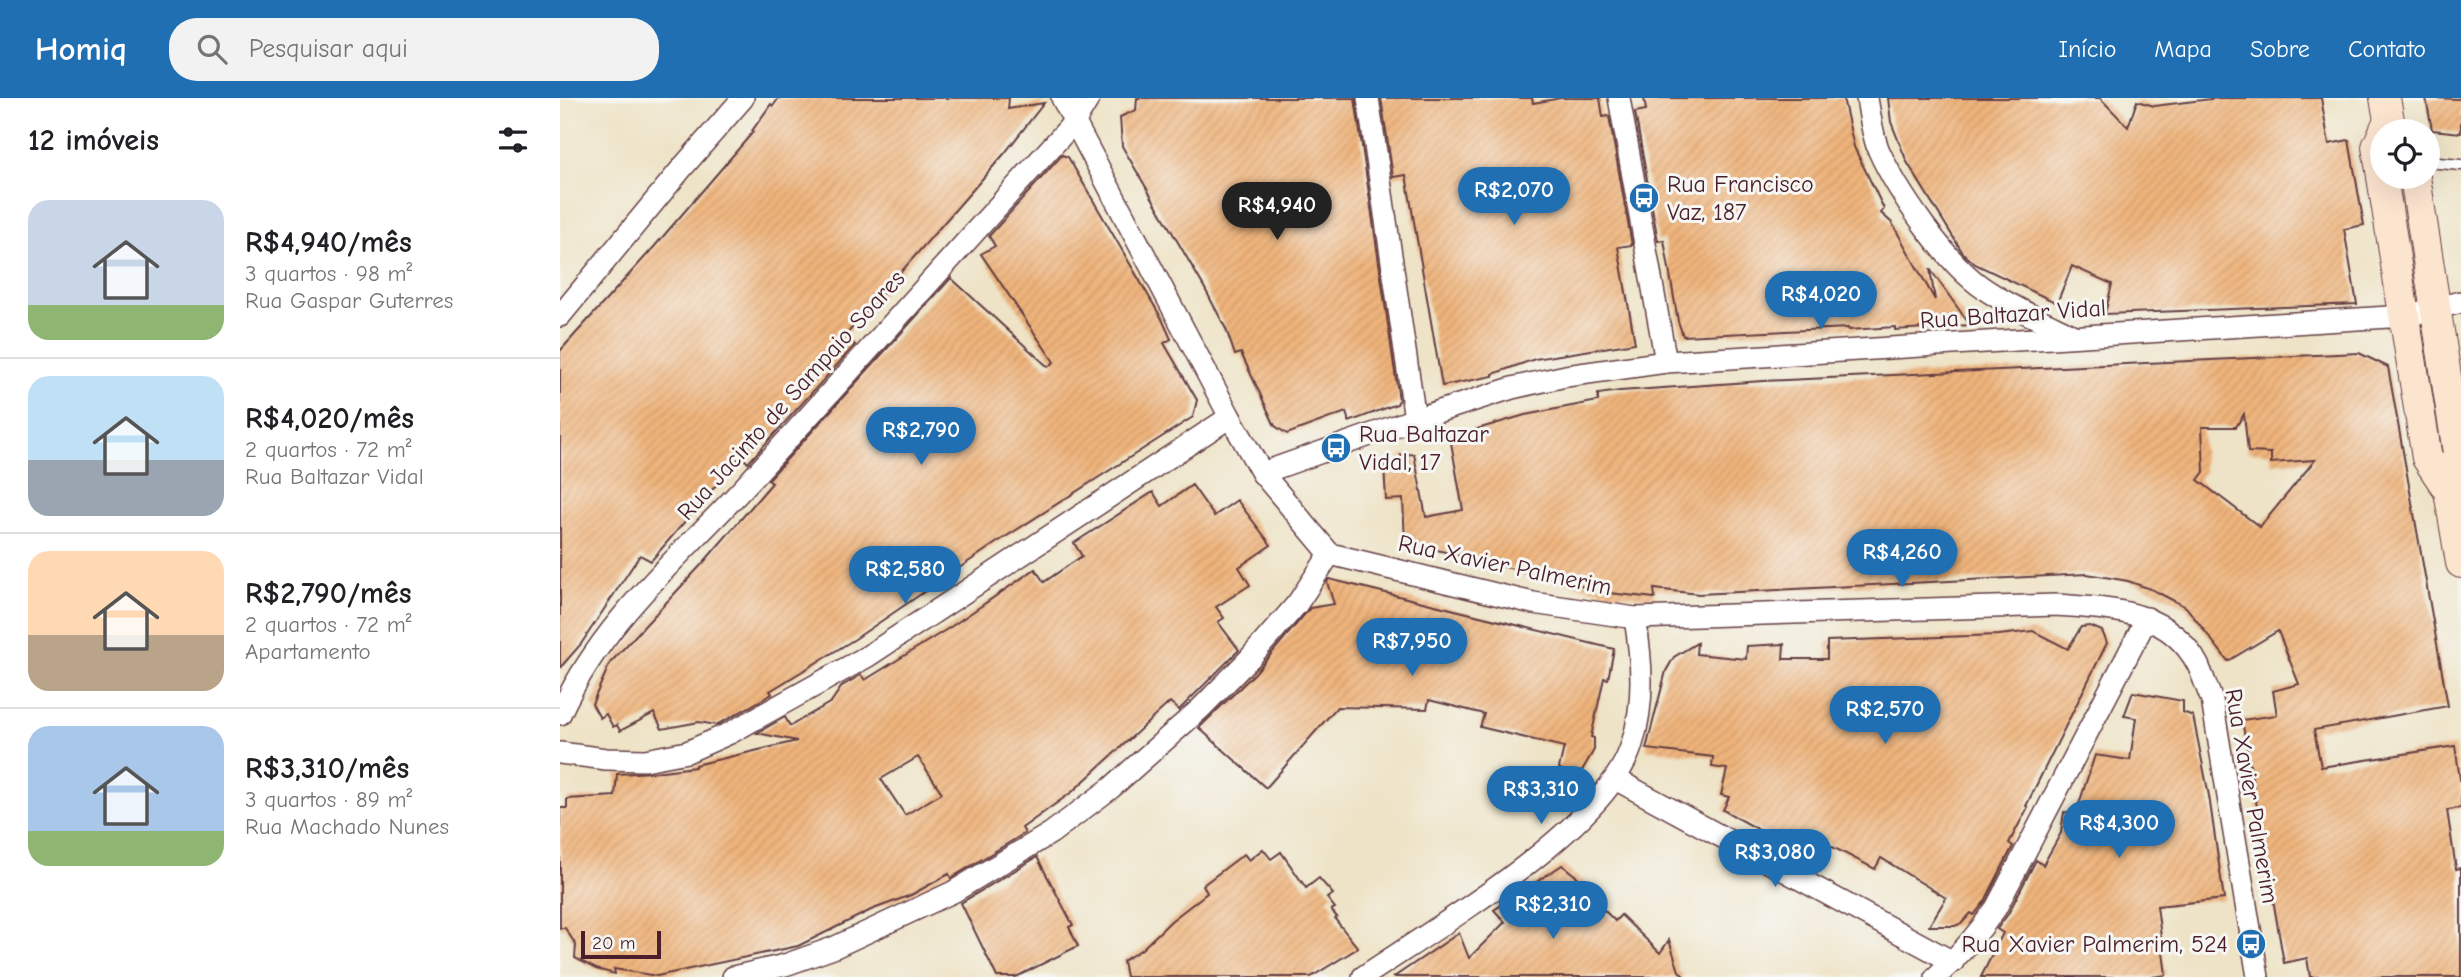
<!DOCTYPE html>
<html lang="pt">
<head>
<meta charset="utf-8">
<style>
	:root { --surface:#fff; --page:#f2f2f2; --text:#202124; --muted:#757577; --line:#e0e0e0; --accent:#1f6fb2 }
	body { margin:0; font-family:"Comic Neue",sans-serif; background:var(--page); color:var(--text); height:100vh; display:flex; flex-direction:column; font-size:26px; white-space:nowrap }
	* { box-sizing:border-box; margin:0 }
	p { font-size:23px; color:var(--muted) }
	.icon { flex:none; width:38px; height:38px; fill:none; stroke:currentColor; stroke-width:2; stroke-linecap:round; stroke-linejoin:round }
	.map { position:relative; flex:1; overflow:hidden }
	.sheet { display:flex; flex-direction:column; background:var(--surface); width:560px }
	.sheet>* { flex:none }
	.tools { position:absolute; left:1810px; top:21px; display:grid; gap:14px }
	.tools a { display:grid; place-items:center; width:70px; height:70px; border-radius:50%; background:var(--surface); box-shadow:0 7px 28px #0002; font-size:35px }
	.scale { position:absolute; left:21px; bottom:18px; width:80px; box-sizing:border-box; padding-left:7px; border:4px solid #4a1f2b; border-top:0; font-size:19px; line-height:24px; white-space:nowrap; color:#4a1f2b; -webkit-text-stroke:5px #f6f6f2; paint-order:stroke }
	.price { position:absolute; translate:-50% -60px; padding:0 16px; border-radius:24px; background:var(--accent); color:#fff; font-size:23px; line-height:46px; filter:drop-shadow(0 2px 4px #0008) }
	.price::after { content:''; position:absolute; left:50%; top:42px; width:21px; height:16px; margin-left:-10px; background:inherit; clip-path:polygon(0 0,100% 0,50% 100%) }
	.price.current { background:#222; color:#fff }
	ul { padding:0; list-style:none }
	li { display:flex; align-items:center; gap:21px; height:175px; padding:0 28px }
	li+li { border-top:2px solid var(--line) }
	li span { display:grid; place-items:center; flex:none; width:196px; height:140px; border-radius:21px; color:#555 }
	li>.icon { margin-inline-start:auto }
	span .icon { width:84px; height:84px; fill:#fffc; stroke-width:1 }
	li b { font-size:30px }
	h2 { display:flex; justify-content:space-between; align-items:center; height:84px; padding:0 28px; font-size:30px }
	header { display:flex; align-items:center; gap:42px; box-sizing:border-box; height:98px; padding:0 35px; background:var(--accent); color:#fff }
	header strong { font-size:33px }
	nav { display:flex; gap:38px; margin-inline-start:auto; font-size:24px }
	.search { width:490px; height:63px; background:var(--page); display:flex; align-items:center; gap:18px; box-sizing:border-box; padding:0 24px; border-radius:28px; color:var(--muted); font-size:26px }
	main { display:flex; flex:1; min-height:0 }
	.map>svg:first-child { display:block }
	.building { fill:url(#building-hatch); fill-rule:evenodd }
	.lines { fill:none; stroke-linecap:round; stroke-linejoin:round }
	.lane-casing { stroke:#633c42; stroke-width:13 }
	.street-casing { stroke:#633c42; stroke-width:24 }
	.secondary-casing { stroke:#633c42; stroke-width:32 }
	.lane { stroke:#fff; stroke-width:10 }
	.street { stroke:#fff; stroke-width:21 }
	.secondary { stroke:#fce5cf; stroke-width:30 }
	.labels { text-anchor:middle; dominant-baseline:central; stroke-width:6; stroke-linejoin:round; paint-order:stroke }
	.poi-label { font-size:24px; fill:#4a1f2b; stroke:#f6f6f2; text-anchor:start }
	.street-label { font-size:24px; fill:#4a1f2b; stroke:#f6f6f2 }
</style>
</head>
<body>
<header>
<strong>Homiq</strong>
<div class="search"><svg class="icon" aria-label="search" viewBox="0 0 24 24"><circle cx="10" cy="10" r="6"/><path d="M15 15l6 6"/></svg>Pesquisar aqui</div>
<nav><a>Início</a><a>Mapa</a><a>Sobre</a><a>Contato</a></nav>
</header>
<main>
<section class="sheet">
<h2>12 imóveis<svg class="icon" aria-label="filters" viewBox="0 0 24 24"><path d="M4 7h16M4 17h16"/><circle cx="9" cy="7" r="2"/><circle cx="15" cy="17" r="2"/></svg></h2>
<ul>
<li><span style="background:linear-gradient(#c9d6e8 75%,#8fb573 0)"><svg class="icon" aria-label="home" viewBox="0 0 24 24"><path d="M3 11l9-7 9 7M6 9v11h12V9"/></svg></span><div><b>R$4,940/mês</b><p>3 quartos · 98 m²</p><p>Rua Gaspar Guterres</p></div></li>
<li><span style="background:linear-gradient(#bfe0f5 60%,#9aa5b1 0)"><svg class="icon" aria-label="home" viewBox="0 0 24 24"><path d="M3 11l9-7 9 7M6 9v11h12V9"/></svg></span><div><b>R$4,020/mês</b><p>2 quartos · 72 m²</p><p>Rua Baltazar Vidal</p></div></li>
<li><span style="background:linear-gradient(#ffd9b3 60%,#b9a48a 0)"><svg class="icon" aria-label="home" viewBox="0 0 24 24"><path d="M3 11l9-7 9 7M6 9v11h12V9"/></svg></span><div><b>R$2,790/mês</b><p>2 quartos · 72 m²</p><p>Apartamento</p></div></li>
<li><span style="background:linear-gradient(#a9c7e8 75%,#8fb573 0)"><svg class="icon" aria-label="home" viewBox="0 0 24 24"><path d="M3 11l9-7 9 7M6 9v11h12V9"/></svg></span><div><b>R$3,310/mês</b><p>3 quartos · 89 m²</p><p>Rua Machado Nunes</p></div></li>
</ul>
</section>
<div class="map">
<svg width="1901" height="879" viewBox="0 0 1901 879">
	<defs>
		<pattern id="building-hatch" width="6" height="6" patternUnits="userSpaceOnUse" patternTransform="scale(1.75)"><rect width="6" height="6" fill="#efb47c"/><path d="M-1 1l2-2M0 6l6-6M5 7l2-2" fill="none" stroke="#ce9a6b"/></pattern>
	</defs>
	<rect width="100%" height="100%" fill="#f6f6f2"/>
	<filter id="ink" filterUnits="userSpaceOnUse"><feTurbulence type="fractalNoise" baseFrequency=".0143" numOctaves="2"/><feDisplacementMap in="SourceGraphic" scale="14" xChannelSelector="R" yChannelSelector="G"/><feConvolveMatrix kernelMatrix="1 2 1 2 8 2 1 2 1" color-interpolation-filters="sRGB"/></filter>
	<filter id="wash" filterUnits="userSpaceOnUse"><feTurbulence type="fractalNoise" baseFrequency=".00686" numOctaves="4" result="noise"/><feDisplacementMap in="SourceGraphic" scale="28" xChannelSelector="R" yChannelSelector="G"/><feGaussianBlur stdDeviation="1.57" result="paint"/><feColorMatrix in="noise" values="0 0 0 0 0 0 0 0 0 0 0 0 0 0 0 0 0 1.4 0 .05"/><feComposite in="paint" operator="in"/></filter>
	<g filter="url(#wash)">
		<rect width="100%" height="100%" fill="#eee3c6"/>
		<g id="blocks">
			<g class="building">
				<polygon points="219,0 449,0 448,11 484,5 444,56 285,238 295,247 188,365 181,358 91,463 80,457 21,546 0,570 0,253 94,149 193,34 192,33 211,6 213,8"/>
				<polygon points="577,0 795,0 839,302 837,306 789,324 786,314 727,336 715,328 681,255 675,257 666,231 644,189 562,48 560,19 576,12"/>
				<polygon points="821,0 972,0 973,5 1001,0 1040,0 1043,19 1049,18 1072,147 1058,149 1075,245 975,261 933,276 933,278 882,288 846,77 833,79"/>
				<polygon points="1084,0 1283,0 1294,49 1324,111 1321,115 1332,125 1375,202 1370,171 1410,227 1335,232 1335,229 1289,232 1288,230 1123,238 1118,223 1104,142 1098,143 1075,14 1086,12"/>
				<polygon points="1328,0 1540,0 1568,29 1577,3 1594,8 1659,0 1761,0 1769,46 1789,42 1804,127 1784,131 1797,206 1545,216 1552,186 1512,168 1497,205 1415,166 1403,155 1347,64 1331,24"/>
				<polygon points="1866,0 1901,1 1901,35 1872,32"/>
				<polygon points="502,57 508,59 602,221 611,241 604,245 637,302 633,319 436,445 295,541 210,593 212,596 164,623 156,627 139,624 102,631 94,615 60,633 57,627 53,629 46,616 40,620 32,606 50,565 143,465 212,385 208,382 391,180 488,269 494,264 421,156 435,148 429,138"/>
				<path d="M 1799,255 L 1828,269 L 1888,608 L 1754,632 L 1761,669 L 1895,648 L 1901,687 L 1901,710 L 1887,712 L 1896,771 L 1901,770 L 1901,879 L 1750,879 L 1747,860 L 1724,865 L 1682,622 L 1717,617 L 1713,593 L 1739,586 L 1718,533 L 1668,563 L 1626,509 L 1593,492 L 1568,483 L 1527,476 L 1139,496 L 1094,491 L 1095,500 L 1049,495 L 845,444 L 843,401 L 826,402 L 824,367 L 841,361 L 841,357 L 854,356 L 866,419 L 903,412 L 890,339 L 965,317 L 1038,303 L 1038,296 L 1060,293 L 1203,283 ZM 1684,316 L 1688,354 L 1711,355 L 1711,365 L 1755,362 L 1700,429 L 1638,382 L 1644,374 L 1642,329 L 1676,329 Z"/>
				<path d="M 632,387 L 654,418 L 677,402 L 711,447 L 679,469 L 690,487 L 656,509 L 664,520 L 658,524 L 679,552 L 619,612 L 610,604 L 512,694 L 462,730 L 465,735 L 391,780 L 389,776 L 351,797 L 311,812 L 238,848 L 97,878 L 54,871 L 55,876 L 36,871 L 15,860 L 16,847 L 5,830 L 0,830 L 0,710 L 7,710 L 7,701 L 55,698 L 57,676 L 94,674 L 135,669 L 135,667 L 237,643 L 197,635 L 225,619 L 230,628 L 271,604 L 282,588 L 301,577 L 305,582 L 392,528 L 475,471 L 484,484 L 522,458 L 514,445 L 593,394 L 602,408 ZM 358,659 L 382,695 L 345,717 L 321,681 Z"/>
				<polygon points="769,481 1054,551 1048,581 1044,580 1031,639 1034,640 1034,652 1017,681 999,670 1004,649 920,629 924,616 869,602 867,611 777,609 706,690 639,630 695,575 750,510 774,506 767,484"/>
				<polygon points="1530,528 1542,533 1547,545 1466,708 1468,709 1449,745 1453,748 1425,803 1414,817 1411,815 1402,825 1395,828 1369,828 1386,800 1321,760 1315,771 1263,744 1254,762 1163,712 1169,699 1161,697 1167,671 1152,669 1153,659 1086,651 1106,573 1114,559 1137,545 1136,556 1186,561 1187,548 1224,546 1223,561 1267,561 1267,543 1439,537 1473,533 1508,551 1521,529"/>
				<polygon points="1573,594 1623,603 1623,614 1633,618 1649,698 1664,801 1597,808 1606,877 1592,879 1421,879 1443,835 1437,831 1448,816 1476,762 1483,767 1501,735 1504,714 1516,715 1535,657 1570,662 1576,620 1564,618"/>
				<polygon points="703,751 711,761 721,754 746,790 759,780 773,796 767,800 775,810 771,812 777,819 775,821 798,850 751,879 566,879 563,863 582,851 611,823 647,795 643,787 684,756 689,762"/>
				<polygon points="477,759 513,827 509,829 518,848 456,879 437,879 401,805"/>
				<polygon points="1002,767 1030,789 1026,794 1055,823 1061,817 1100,855 1109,842 1119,873 1125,879 834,879 899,835 909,860 945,824 934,812"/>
			</g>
		</g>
	</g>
	<g filter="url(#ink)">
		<use href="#blocks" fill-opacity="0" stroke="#633c42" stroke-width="2"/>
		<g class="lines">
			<g class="lane-casing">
				<polyline id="lane" points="1867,64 1901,67"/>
			</g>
			<g class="street-casing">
				<g id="street">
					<path d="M 502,0 L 670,319 L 702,375 L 770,456 L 973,505 L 1075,520 L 1496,507 C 1551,511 1609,511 1638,567 C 1643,578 1647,591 1652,602 L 1698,879"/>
					<polyline points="808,0 855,321"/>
					<polyline points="1059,0 1106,264"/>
					<path d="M 1307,0 C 1310,17 1312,37 1319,53 C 1337,93 1386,165 1423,190 C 1451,209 1483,223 1514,238"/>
					<polyline points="0,218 122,70 183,0"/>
					<polyline points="702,375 855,321 952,290 1006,278 1106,264 1845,218 1901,204"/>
					<path d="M 0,616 C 41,524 120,459 187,386 C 297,266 405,144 515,23 L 529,0"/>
					<polyline points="0,655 46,661 85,662 127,654 170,635 308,558 670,319"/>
					<polyline points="1057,682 1393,864"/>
					<polyline points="173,879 225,867 273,850 393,794 491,735 551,690 641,610 690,560 737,506 770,456"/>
					<path d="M 803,879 C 875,830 1048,729 1072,646 C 1085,604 1082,563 1075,520"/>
					<path d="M 1376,879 C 1399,858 1418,836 1436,810 L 1587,520"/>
				</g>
			</g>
			<g class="secondary-casing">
				<g id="secondary">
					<polyline points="1824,33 1829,22 1825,0"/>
					<polyline points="1822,38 1817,49 1822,78"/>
					<polyline points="1822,79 1867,360 1889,393"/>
					<polyline points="1855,79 1898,355 1889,393 1901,465"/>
				</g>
			</g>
			<use href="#lane" class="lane"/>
			<use href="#street" class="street"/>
			<use href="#secondary" class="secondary"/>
		</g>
	</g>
	<defs>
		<g id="bus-disc" transform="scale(1.575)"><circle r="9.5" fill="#1f6fb2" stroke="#f6f6f2"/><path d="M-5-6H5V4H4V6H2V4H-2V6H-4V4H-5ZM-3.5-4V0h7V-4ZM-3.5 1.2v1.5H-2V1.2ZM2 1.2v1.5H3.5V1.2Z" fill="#fff"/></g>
	</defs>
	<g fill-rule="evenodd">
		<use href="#bus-disc" x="1084" y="100"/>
		<use href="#bus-disc" x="776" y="350"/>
		<use href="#bus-disc" x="1691" y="846"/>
	</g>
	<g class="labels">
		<g class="poi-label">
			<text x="1107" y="86">Rua Francisco<tspan x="1107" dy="28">Vaz, 187</tspan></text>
			<text x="799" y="336">Rua Baltazar<tspan x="799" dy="28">Vidal, 17</tspan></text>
			<text x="1668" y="846" text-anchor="end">Rua Xavier Palmerim, 524</text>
		</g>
		<g class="street-label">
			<text transform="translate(1453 216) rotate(-4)">Rua Baltazar Vidal</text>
			<text transform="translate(231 297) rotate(-48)">Rua Jacinto de Sampaio Soares</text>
			<text transform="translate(945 467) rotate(12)">Rua Xavier Palmerim</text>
			<text transform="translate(1692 698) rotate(80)">Rua Xavier Palmerim</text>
		</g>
	</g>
</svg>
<div class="tools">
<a><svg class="icon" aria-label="locate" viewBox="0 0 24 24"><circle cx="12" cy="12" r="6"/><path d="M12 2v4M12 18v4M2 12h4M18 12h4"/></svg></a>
</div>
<div class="scale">20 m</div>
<b class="price" style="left:954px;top:129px">R$2,070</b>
<b class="price current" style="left:717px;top:144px">R$4,940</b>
<b class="price" style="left:1261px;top:233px">R$4,020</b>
<b class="price" style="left:361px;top:369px">R$2,790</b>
<b class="price" style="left:1342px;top:491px">R$4,260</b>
<b class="price" style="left:345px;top:508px">R$2,580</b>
<b class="price" style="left:852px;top:580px">R$7,950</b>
<b class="price" style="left:1325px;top:648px">R$2,570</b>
<b class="price" style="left:981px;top:728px">R$3,310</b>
<b class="price" style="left:1559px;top:762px">R$4,300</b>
<b class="price" style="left:1215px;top:791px">R$3,080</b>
<b class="price" style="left:993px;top:843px">R$2,310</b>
</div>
</main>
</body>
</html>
